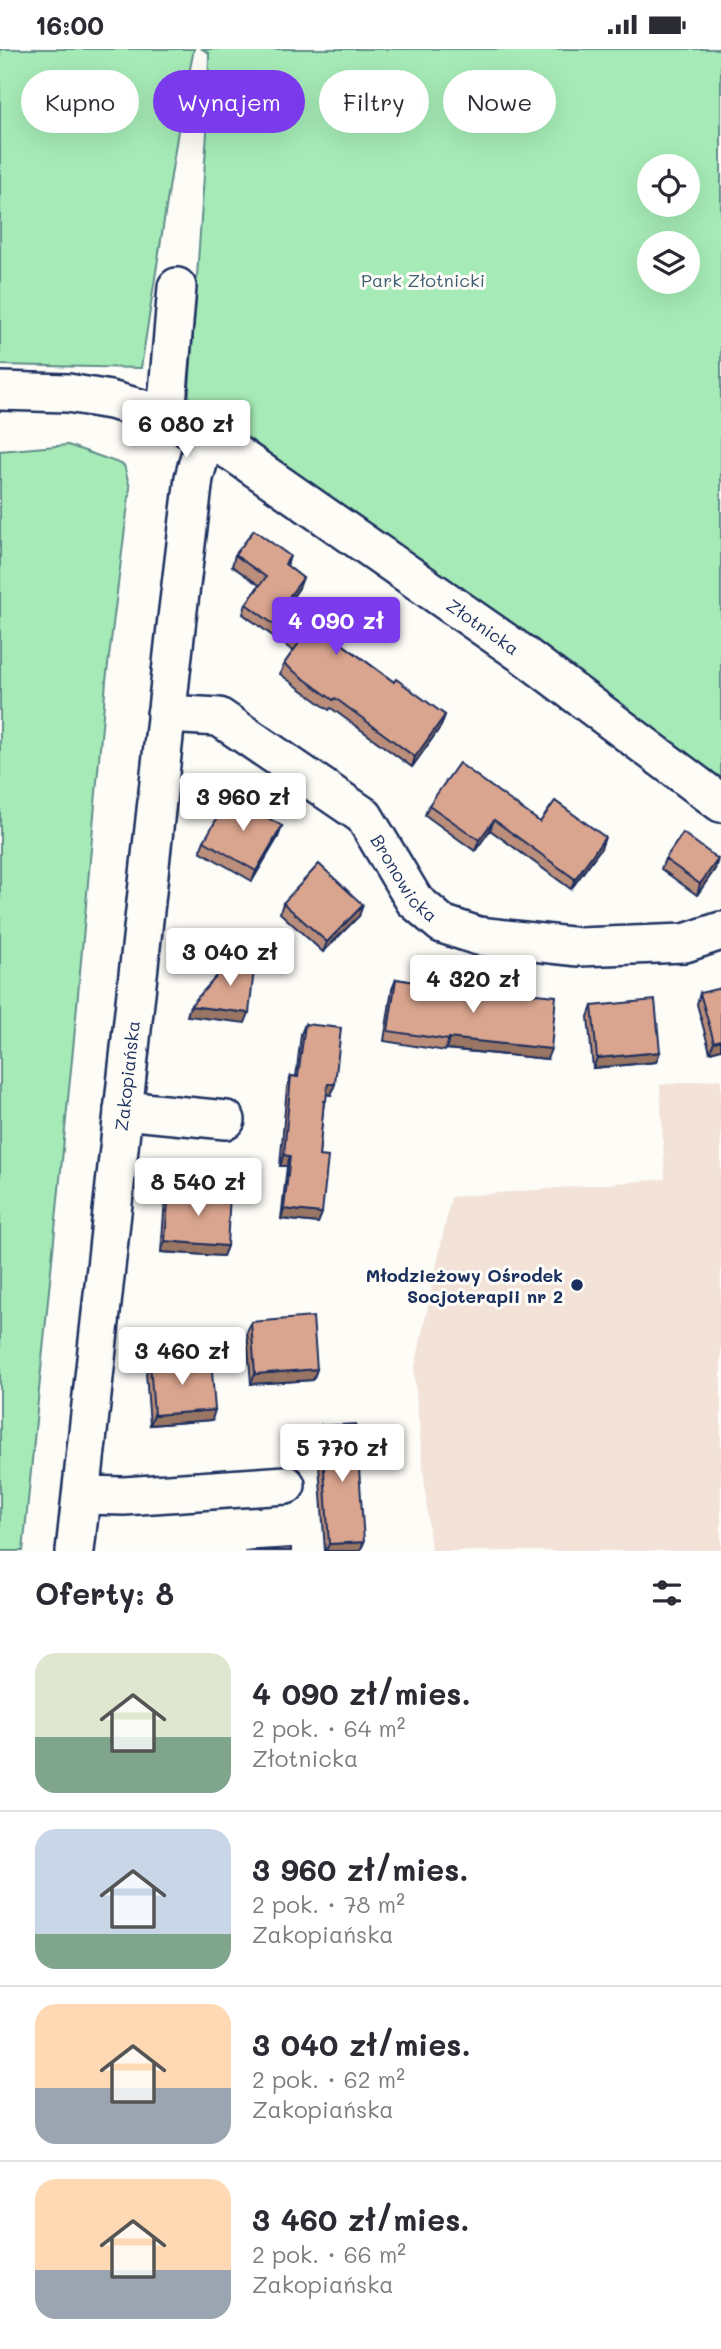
<!DOCTYPE html>
<html lang="pl">
<head>
<meta charset="utf-8">
<style>
	:root { --surface:#fff; --page:#f7f7f7; --text:#2b2b33; --muted:#7c7c81; --line:#e1e1e2; --accent:#7c3aed }
	body { margin:0; font-family:Mali,sans-serif; background:var(--page); color:var(--text); height:100vh; display:flex; flex-direction:column; font-size:26px; white-space:nowrap }
	* { box-sizing:border-box; margin:0 }
	p { font-size:23px; color:var(--muted) }
	.icon { flex:none; width:38px; height:38px; fill:none; stroke:currentColor; stroke-width:2; stroke-linecap:round; stroke-linejoin:round }
	.map { position:relative; height:1502px; overflow:hidden }
	.sheet { display:flex; flex-direction:column; background:var(--surface); flex:1 }
	.sheet>* { flex:none }
	.banner { position:absolute; left:21px; top:21px; width:679px; height:63px; display:flex; gap:14px }
	.controls { position:absolute; left:637px; top:105px; display:grid; gap:14px }
	.controls a { display:grid; place-items:center; width:63px; height:63px; border-radius:50%; background:var(--surface); box-shadow:0 7px 28px #0002; font-size:35px }
	.price { position:absolute; translate:-50% -60px; padding:0 16px; border-radius:7px; background:#fff; color:#222; font-size:23px; line-height:46px; filter:drop-shadow(0 2px 4px #0008) }
	.price::after { content:''; position:absolute; left:50%; top:42px; width:21px; height:16px; margin-left:-10px; background:inherit; clip-path:polygon(0 0,100% 0,50% 100%) }
	.price.active { background:var(--accent); color:#fff }
	ul { padding:0; list-style:none }
	li { display:flex; align-items:center; gap:21px; height:175px; padding:0 35px }
	li+li { border-top:2px solid var(--line) }
	li span { display:grid; place-items:center; flex:none; width:196px; height:140px; border-radius:21px; color:#555 }
	li>.icon { margin-inline-start:auto }
	span .icon { width:84px; height:84px; fill:#fffc; stroke-width:1 }
	li b { font-size:30px }
	h2 { display:flex; justify-content:space-between; align-items:center; height:84px; padding:0 35px; font-size:30px }
	.chip { padding:0 24px; border-radius:32px; background:var(--surface); box-shadow:0 7px 28px #0002; font-size:24px; line-height:63px }
	.chip.active { background:var(--accent); color:#fff }
	.status { display:flex; justify-content:space-between; align-items:center; height:49px; padding:0 35px; background:var(--surface); direction:ltr }
	.status svg { height:19px; fill:currentColor }
	.map>svg:first-child { display:block }
	.built { fill:#f2e2d8 }
	.green { fill:#a6ebb7; stroke:#608d8a; stroke-width:2; fill-rule:evenodd }
	.lines { fill:none; stroke-linecap:round; stroke-linejoin:round }
	.minor-casing { stroke:#1b2f5e; stroke-width:42 }
	.minor { stroke:#fdfcf7; stroke-width:37 }
	.wall { fill:#bb8e7b; stroke:#1b2f5e; stroke-width:2 }
	.shaded-wall { fill:#997464; stroke:#1b2f5e; stroke-width:2 }
	.building { fill:#daa58f; stroke:#1b2f5e; stroke-width:2 }
	.poi-dot { fill:#1b2f5e; stroke:#fdfcf7; stroke-width:2.5 }
	.labels { text-anchor:middle; dominant-baseline:central; stroke-width:6; stroke-linejoin:round; paint-order:stroke }
	.park-label { font-size:18px; fill:#3e5e74; stroke:#fdfcf7 }
	.street-label { font-size:18px; fill:#1b2f5e; stroke:#fdfcf7 }
	.poi-label { font-size:18px; font-weight:bold; fill:#1b2f5e; stroke:#fdfcf7; text-anchor:end }
</style>
</head>
<body>
<div class="status"><b>16:00</b><svg viewBox="0 0 49 12"><path d="M0 12V9h3v3zM5 12V6h3v6zM10 12V3h3v9zM15 12V0h3v12zM26 1h20v11H26zM47 4h2v5h-2z"/></svg></div>
<div class="map">
<svg width="721" height="1502" viewBox="0 0 721 1502">
	<rect width="100%" height="100%" fill="#fdfcf7"/>
	<filter id="ink" filterUnits="userSpaceOnUse"><feTurbulence type="fractalNoise" baseFrequency=".0143" numOctaves="2"/><feDisplacementMap in="SourceGraphic" scale="14" xChannelSelector="R" yChannelSelector="G"/><feConvolveMatrix kernelMatrix="1 2 1 2 8 2 1 2 1" color-interpolation-filters="sRGB"/></filter>
	<g filter="url(#ink)">
		<polygon class="built" points="721,1030 721,1502 431,1502 414,1323 451,1148 665,1130 660,1036"/>
		<g class="green">
			<polygon points="0,0 194,0 180,69 141,319 0,316"/>
			<path d="M 202,0 L 721,0 L 721,731 L 240,383 L 188,357 L 208,69 L 209,4 ZM 649,117 L 688,117 L 688,156 L 649,156 ZM 649,194 L 688,194 L 688,233 L 649,233 Z"/>
			<polygon points="68,396 124,416 130,439 106,632 74,990 23,1502 0,1502 0,402"/>
		</g>
		<g class="lines">
			<g class="minor-casing">
				<g id="minor">
					<path id="s1" d="M 0,342 L 68,344 L 110,351 L 166,366 L 234,404 L 521,604 L 721,754"/>
					<polyline points="166,366 177,238"/>
					<path id="s2" d="M 166,665 L 219,668 L 364,767 L 414,851 L 442,875 L 478,887 L 579,898 L 685,894 L 721,882"/>
					<polyline points="123,1061 226,1071"/>
					<polyline points="82,1446 124,1447 286,1436"/>
					<path id="s3" d="M 75,1502 L 177,569 L 194,429 L 205,388"/>
				</g>
			</g>
			<use href="#minor" class="minor"/>
		</g>
		<g class="wall">
			<polygon points="235,506 290,507 287,517 299,539 288,555 394,633 445,666 441,677 412,718 331,659 329,661 280,625 284,615 293,602 243,565 246,555 259,536 232,517"/>
			<polygon points="429,756 540,773 605,788 601,799 571,840 490,781 475,802 425,766"/>
			<polygon points="282,777 278,788 252,832 200,802 204,792"/>
			<polygon points="665,810 715,820 697,846 661,820"/>
			<polygon points="283,854 359,867 323,903 280,864"/>
			<polygon points="396,930 493,945 495,941 547,1010 446,1000 445,1002 384,992 392,940"/>
			<polygon points="700,944 721,1000 710,1003 697,955"/>
			<polygon points="592,957 660,1003 656,1013 593,1019 588,968"/>
			<polygon points="305,975 331,1046 326,1045 323,1060 319,1107 322,1164 318,1174 281,1170 287,1117 280,1117 287,1038 291,1027 296,1028 301,985"/>
			<polygon points="169,1140 227,1197 223,1207 161,1203 165,1151"/>
			<polygon points="251,1273 317,1320 313,1331 251,1335 247,1283"/>
			<polygon points="150,1314 212,1371 150,1376 146,1324"/>
			<polygon points="321,1377 364,1493 360,1502 325,1502 317,1388"/>
		</g>
		<g class="shaded-wall">
			<polygon points="303,529 299,539 281,564 285,553"/>
			<polygon points="445,666 441,677 412,718 415,708"/>
			<polygon points="494,771 490,781 475,802 479,791"/>
			<polygon points="282,777 278,788 252,832 256,822"/>
			<polygon points="605,788 601,799 571,840 575,830"/>
			<polygon points="718,810 715,820 697,846 700,835"/>
			<polygon points="363,856 359,867 323,903 327,893"/>
			<polygon points="190,957 249,964 245,974 187,967"/>
			<polygon points="449,989 551,1000 547,1010 446,1000"/>
			<polygon points="721,991 721,1000 710,1003 714,993"/>
			<polygon points="660,1003 656,1013 593,1019 597,1009"/>
			<polygon points="328,1035 335,1035 331,1046 324,1045"/>
			<polygon points="284,1106 290,1107 287,1117 280,1117"/>
			<polygon points="284,1160 322,1164 318,1174 281,1170"/>
			<polygon points="165,1192 227,1197 223,1207 161,1203"/>
			<polygon points="317,1320 313,1331 251,1335 255,1325"/>
			<polygon points="215,1361 212,1371 150,1376 154,1366"/>
			<polygon points="364,1493 360,1502 326,1502 329,1495"/>
		</g>
		<g class="building">
			<polygon points="254,481 290,507 285,515 303,529 285,553 394,633 396,630 445,666 415,708 335,649 333,651 284,615 299,594 246,555 266,528 235,506"/>
			<polygon points="459,714 540,773 555,752 605,788 575,830 494,771 479,791 429,756"/>
			<polygon points="230,747 282,777 256,822 204,792"/>
			<polygon points="683,784 718,810 700,835 665,810"/>
			<polygon points="319,815 363,856 327,893 283,854"/>
			<polygon points="233,909 255,912 249,964 190,957"/>
			<polygon points="396,930 494,946 495,941 556,947 551,1000 449,989 449,991 388,982"/>
			<polygon points="721,939 721,991 714,993 700,944"/>
			<polygon points="655,951 660,1003 597,1009 592,957"/>
			<polygon points="305,975 341,979 335,1035 328,1035 326,1052 324,1052 319,1107 328,1108 322,1164 284,1160 290,1107 284,1106 291,1027 298,1028"/>
			<polygon points="169,1140 230,1145 227,1197 165,1192"/>
			<polygon points="313,1268 317,1320 255,1325 251,1273"/>
			<polygon points="211,1309 215,1361 154,1366 150,1314"/>
			<polygon points="356,1375 364,1493 329,1495 321,1377"/>
			<polygon points="291,1499 291,1502 244,1502"/>
		</g>
	</g>
	<circle class="poi-dot" cx="577" cy="1236" r="7"/>
	<g class="labels">
		<g class="park-label">
			<text x="423" y="231">Park Złotnicki</text>
		</g>
		<g class="street-label">
			<text stroke="none"><textPath href="#s1" startOffset="550">Złotnicka</textPath></text>
			<text stroke="none"><textPath href="#s2" startOffset="303">Bronowicka</textPath></text>
			<text stroke="none"><textPath href="#s3" startOffset="478">Zakopiańska</textPath></text>
		</g>
		<g class="poi-label">
			<text x="563" y="1226">Młodzieżowy Ośrodek<tspan x="563" dy="21">Socjoterapii nr 2</tspan></text>
		</g>
	</g>
</svg>
<div class="controls">
<a><svg class="icon" aria-label="locate" viewBox="0 0 24 24"><circle cx="12" cy="12" r="6"/><path d="M12 2v4M12 18v4M2 12h4M18 12h4"/></svg></a>
<a><svg class="icon" aria-label="layers" viewBox="0 0 24 24"><path d="M12 4l9 5-9 5-9-5zM3 14l9 5 9-5"/></svg></a>
</div>
<b class="price" style="left:186px;top:411px">6 080 zł</b>
<b class="price active" style="left:336px;top:608px">4 090 zł</b>
<b class="price" style="left:243px;top:784px">3 960 zł</b>
<b class="price" style="left:230px;top:939px">3 040 zł</b>
<b class="price" style="left:473px;top:966px">4 320 zł</b>
<b class="price" style="left:198px;top:1169px">8 540 zł</b>
<b class="price" style="left:182px;top:1338px">3 460 zł</b>
<b class="price" style="left:342px;top:1435px">5 770 zł</b>
<div class="banner">
<a class="chip">Kupno</a>
<a class="chip active">Wynajem</a>
<a class="chip">Filtry</a>
<a class="chip">Nowe</a>
</div>
</div>
<section class="sheet">
<h2>Oferty: 8<svg class="icon" aria-label="filters" viewBox="0 0 24 24"><path d="M4 7h16M4 17h16"/><circle cx="9" cy="7" r="2"/><circle cx="15" cy="17" r="2"/></svg></h2>
<ul>
<li><span style="background:linear-gradient(#dfe7d0 60%,#7fa58c 0)"><svg class="icon" aria-label="home" viewBox="0 0 24 24"><path d="M3 11l9-7 9 7M6 9v11h12V9"/></svg></span><div><b>4 090 zł/mies.</b><p>2 pok. · 64 m²</p><p>Złotnicka</p></div></li>
<li><span style="background:linear-gradient(#c9d6e8 75%,#7fa58c 0)"><svg class="icon" aria-label="home" viewBox="0 0 24 24"><path d="M3 11l9-7 9 7M6 9v11h12V9"/></svg></span><div><b>3 960 zł/mies.</b><p>2 pok. · 78 m²</p><p>Zakopiańska</p></div></li>
<li><span style="background:linear-gradient(#ffd9b3 60%,#9aa5b1 0)"><svg class="icon" aria-label="home" viewBox="0 0 24 24"><path d="M3 11l9-7 9 7M6 9v11h12V9"/></svg></span><div><b>3 040 zł/mies.</b><p>2 pok. · 62 m²</p><p>Zakopiańska</p></div></li>
<li><span style="background:linear-gradient(#ffd9b3 65%,#9aa5b1 0)"><svg class="icon" aria-label="home" viewBox="0 0 24 24"><path d="M3 11l9-7 9 7M6 9v11h12V9"/></svg></span><div><b>3 460 zł/mies.</b><p>2 pok. · 66 m²</p><p>Zakopiańska</p></div></li>
</ul>
</section>
</body>
</html>
